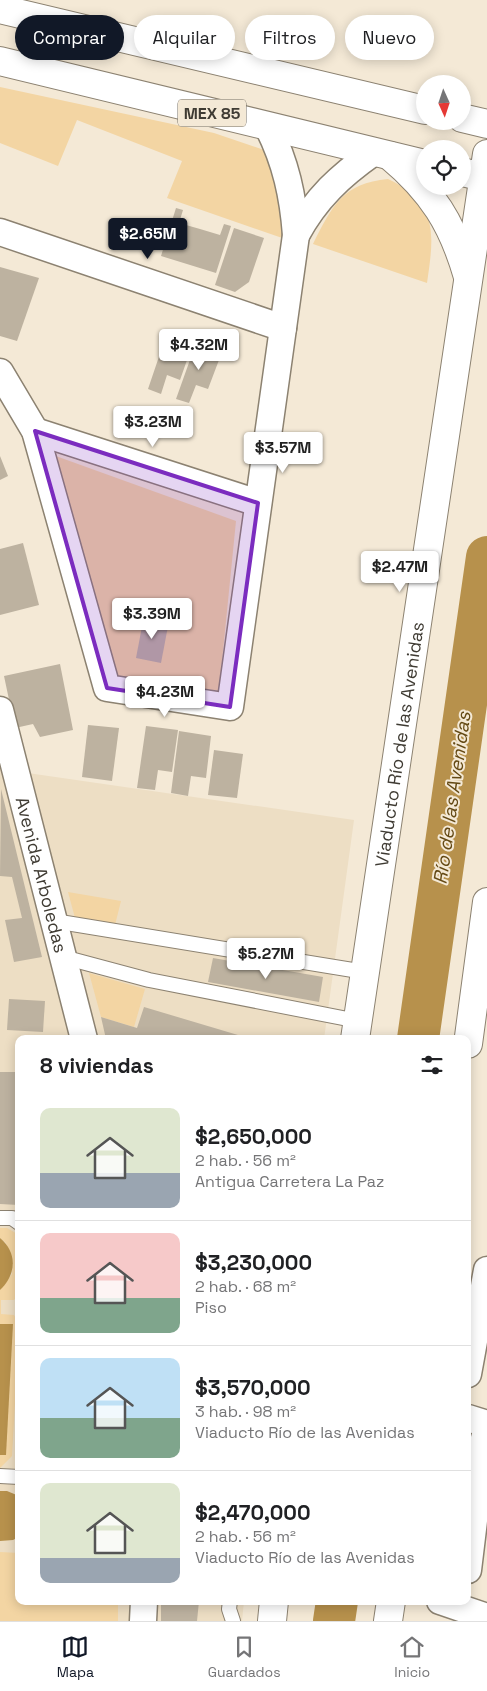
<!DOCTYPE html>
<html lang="es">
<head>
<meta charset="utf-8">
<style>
	:root { --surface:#fff; --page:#f2f2f2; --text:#202124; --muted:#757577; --line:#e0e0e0; --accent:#111827 }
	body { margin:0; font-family:"Space Grotesk",sans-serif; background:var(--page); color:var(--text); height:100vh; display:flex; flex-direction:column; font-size:19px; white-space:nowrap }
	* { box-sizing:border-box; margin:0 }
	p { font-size:16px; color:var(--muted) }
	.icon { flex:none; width:28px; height:28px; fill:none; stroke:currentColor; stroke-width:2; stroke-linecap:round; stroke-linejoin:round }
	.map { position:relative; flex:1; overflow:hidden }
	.sheet { position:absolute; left:15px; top:1035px; width:456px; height:570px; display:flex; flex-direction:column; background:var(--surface); border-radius:10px; box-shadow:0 2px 12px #0003 }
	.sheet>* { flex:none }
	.banner { position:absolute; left:15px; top:15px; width:458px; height:45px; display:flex; gap:10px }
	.needle { width:32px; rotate:177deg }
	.tools { position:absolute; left:416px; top:75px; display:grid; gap:10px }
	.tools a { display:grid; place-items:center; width:55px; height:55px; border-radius:50%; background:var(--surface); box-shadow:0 2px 12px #0003; font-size:25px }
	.price { position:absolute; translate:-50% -42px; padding:0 11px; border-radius:5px; background:#fff; color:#222; font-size:16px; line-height:32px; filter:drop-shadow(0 1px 2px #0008) }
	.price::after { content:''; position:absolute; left:50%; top:30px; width:15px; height:11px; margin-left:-8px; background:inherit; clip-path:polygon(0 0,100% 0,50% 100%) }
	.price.selected { background:var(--accent); color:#fff }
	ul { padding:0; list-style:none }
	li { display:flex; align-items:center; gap:15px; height:125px; padding:0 25px }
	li+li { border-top:1px solid var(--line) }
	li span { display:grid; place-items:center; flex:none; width:140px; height:100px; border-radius:10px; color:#555 }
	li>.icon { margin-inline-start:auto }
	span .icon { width:60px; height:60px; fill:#fffc; stroke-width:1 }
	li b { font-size:21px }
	h2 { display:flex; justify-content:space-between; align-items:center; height:60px; padding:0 25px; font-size:21px }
	.pill { padding:0 18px; border-radius:22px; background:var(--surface); box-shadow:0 2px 12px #0003; font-size:18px; line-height:45px }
	.pill.selected { background:var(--accent); color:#fff }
	.menu { display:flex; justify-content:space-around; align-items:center; height:70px; border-top:1px solid var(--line); background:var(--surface); font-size:14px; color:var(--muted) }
	.menu a { display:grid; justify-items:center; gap:2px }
	.menu .selected { color:var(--accent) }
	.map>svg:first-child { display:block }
	.built { fill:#eddec4 }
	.green { fill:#f3d5a3 }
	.water { fill:#b7914c }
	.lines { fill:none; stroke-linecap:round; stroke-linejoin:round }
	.river { stroke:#b7914c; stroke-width:42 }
	.building { fill:#bdb2a0 }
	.lane-casing { stroke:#8c8271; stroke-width:16 }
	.street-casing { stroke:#8c8271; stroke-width:29 }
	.secondary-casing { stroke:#8c8271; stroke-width:30 }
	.primary-casing { stroke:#8c8271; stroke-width:30 }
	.lane { stroke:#fff; stroke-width:14 }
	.street { stroke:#fff; stroke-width:26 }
	.secondary { stroke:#fff; stroke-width:28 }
	.primary { stroke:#fff; stroke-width:28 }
	.marked { fill:#7b2cbf; fill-opacity:0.2; stroke:#7b2cbf; stroke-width:4; stroke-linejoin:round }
	.labels { text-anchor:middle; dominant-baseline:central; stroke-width:4; stroke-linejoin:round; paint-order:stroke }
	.shield { fill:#f4e9d6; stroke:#756f64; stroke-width:1 }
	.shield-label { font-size:16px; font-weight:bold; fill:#3f3b33 }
	.street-label { font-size:18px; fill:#3f3b33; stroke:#f4e9d6 }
	.water-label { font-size:19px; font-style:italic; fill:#644914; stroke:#f4e9d6 }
</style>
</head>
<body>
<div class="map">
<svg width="487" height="1621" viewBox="0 0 487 1621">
	<rect width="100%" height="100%" fill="#f4e9d6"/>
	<polygon class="built" points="0,769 354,820 324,1039 19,1039 19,1601 244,1601 242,1621 0,1621"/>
	<g class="green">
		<polygon points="0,87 214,133 270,152 288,240 167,198 182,161 77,120 58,166 0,143"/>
		<path d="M 388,179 C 439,203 434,235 427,283 L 313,244 C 332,206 343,183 388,179 Z"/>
		<polygon points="53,455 236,521 219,691 115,676"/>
		<polygon points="68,892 121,901 115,925 75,918"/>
		<polygon points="89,973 145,989 134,1027 101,1017"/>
		<polygon points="0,1228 7,1228 19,1235 19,1294 14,1300 1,1300 1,1314 14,1315 19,1324 19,1333 12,1456 0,1468 0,1455 5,1455 12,1324 0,1324 0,1290 12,1274 6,1243 0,1238"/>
		<polygon points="0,1552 19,1553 19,1601 118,1601 118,1621 0,1621"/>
	</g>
	<g class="water">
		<path d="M 0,1238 C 18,1253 16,1275 0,1290 Z"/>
		<polygon points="0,1324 13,1324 6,1455 0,1455"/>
		<polygon points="0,1491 7,1491 19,1496 19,1537 13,1540 0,1541"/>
	</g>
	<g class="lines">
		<g class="river">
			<polyline points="418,1039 487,557"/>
			<polyline points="334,1621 337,1601"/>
		</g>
	</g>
	<g class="building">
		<polygon points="176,208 183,210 179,223 200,229 220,235 224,224 231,226 216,273 161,256"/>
		<polygon points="234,228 264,238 249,282 235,292 215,285"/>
		<polygon points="0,267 39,278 17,341 0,336"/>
		<polygon points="167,333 193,343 180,380 167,375 161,394 148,389"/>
		<polygon points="196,343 222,352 208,389 196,385 189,403 176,399"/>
		<polygon points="0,456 8,476 0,480"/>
		<polygon points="23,543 39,605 0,615 0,549"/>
		<polygon points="144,616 169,621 161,663 136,658"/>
		<polygon points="60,664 73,730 40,737 33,724 15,728 4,676"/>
		<polygon points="88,725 119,728 112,781 82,777"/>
		<polygon points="146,726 178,730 172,772 158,770 155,790 137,788"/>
		<polygon points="179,731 211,736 206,778 191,776 188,796 171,793"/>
		<polygon points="214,750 243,754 237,798 208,795"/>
		<polygon points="1,789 42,957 14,962 5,920 22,918 12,877 0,876"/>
		<polygon points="213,958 323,977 319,1002 208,982"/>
		<polygon points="9,999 45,1001 43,1032 7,1030"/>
		<polygon points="144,1007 248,1038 248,1039 171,1039 161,1036 162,1039 106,1039 101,1017 137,1028"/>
		<polygon points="0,1072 19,1072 19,1205 0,1204"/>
		<polygon points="161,1601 199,1601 197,1621 161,1621"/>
	</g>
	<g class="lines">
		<g class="lane-casing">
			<g id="lane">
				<polyline points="54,921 365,972"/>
				<polyline points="63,957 149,980 358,1021"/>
				<polyline points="0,1218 12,1218 19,1223"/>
				<polyline points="0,1476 19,1477"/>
				<polyline points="230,1601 229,1609 233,1621"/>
			</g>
		</g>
		<g class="street-casing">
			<g id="street">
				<polyline points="0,232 283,328"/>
				<path d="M 296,235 C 316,198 340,176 374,152"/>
				<path d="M 0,372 L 35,431 L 107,688 L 230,707 L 296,235 C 293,196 286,163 268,127"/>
				<polyline points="35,431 258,503"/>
				<path id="s1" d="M 0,710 L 84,1039"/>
				<polyline points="468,1374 487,1270"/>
				<polyline points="468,1418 487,1424"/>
				<polyline points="468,1570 484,1438 487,1435"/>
				<polyline points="440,1601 487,1617"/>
				<polyline points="143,1621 144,1601"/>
			</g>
		</g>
		<g class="secondary-casing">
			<g id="secondary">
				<path id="s2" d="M 355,1039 L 487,154"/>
				<polyline points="468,1044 487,902"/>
				<polyline points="272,1621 274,1601"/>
				<polyline points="388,1621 391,1601"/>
			</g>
		</g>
		<g class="primary-casing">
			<g id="primary">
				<polyline points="0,9 425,110"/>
				<polyline points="0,61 425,164"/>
				<polyline points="462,118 487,124"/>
				<path d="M 390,156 C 432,191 453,224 468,277"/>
				<polyline points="462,172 487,178"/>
			</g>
		</g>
		<use href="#lane" class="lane"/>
		<use href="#street" class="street"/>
		<use href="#secondary" class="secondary"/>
		<use href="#primary" class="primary"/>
	</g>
	<path class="marked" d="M 35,431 L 258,503 L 230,707 L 107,688 Z"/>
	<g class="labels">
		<rect class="shield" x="178" y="99.5" width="68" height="27" rx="4"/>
		<g class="shield-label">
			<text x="212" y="113">MEX 85</text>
		</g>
		<g class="street-label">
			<text stroke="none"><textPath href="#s2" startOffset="298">Viaducto Río de las Avenidas</textPath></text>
			<text stroke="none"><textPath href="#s1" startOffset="170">Avenida Arboledas</textPath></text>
		</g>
		<g class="water-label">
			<text transform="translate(452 798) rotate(-82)">Río de las Avenidas</text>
		</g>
	</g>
</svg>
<div class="tools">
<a><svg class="needle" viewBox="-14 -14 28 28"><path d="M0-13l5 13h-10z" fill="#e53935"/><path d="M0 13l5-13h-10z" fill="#757577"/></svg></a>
<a><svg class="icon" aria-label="locate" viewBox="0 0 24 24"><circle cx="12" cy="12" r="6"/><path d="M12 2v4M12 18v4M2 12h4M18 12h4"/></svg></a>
</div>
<b class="price selected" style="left:148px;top:260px">$2.65M</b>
<b class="price" style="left:199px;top:371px">$4.32M</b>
<b class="price" style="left:153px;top:448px">$3.23M</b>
<b class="price" style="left:283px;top:474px">$3.57M</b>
<b class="price" style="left:400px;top:593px">$2.47M</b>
<b class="price" style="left:152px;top:640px">$3.39M</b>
<b class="price" style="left:165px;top:718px">$4.23M</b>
<b class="price" style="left:266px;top:980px">$5.27M</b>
<div class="banner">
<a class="pill selected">Comprar</a>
<a class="pill">Alquilar</a>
<a class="pill">Filtros</a>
<a class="pill">Nuevo</a>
</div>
<section class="sheet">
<h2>8 viviendas<svg class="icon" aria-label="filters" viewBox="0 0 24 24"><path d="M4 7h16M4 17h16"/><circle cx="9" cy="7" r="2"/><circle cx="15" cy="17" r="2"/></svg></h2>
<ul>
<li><span style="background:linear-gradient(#dfe7d0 65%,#9aa5b1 0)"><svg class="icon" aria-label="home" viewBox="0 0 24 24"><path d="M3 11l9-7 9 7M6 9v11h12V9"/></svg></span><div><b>$2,650,000</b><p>2 hab. · 56 m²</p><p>Antigua Carretera La Paz</p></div></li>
<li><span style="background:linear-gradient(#f6c9c9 65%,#7fa58c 0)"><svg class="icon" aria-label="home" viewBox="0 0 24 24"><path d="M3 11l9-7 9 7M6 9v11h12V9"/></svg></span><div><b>$3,230,000</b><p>2 hab. · 68 m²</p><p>Piso</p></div></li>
<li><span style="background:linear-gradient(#bfe0f5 60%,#7fa58c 0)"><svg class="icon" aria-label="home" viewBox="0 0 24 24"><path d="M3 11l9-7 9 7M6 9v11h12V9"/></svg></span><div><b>$3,570,000</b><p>3 hab. · 98 m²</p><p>Viaducto Río de las Avenidas</p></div></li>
<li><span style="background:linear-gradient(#dfe7d0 75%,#9aa5b1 0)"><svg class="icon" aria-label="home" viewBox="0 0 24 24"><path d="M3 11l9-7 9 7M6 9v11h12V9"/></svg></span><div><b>$2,470,000</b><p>2 hab. · 56 m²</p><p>Viaducto Río de las Avenidas</p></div></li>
</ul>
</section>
</div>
<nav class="menu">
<a class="selected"><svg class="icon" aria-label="map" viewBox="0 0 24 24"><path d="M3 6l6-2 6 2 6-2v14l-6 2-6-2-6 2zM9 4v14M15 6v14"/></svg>Mapa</a>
<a><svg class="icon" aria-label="saved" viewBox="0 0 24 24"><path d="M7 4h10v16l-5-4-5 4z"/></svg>Guardados</a>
<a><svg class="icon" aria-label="home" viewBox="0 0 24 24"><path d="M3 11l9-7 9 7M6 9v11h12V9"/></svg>Inicio</a>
</nav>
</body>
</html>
